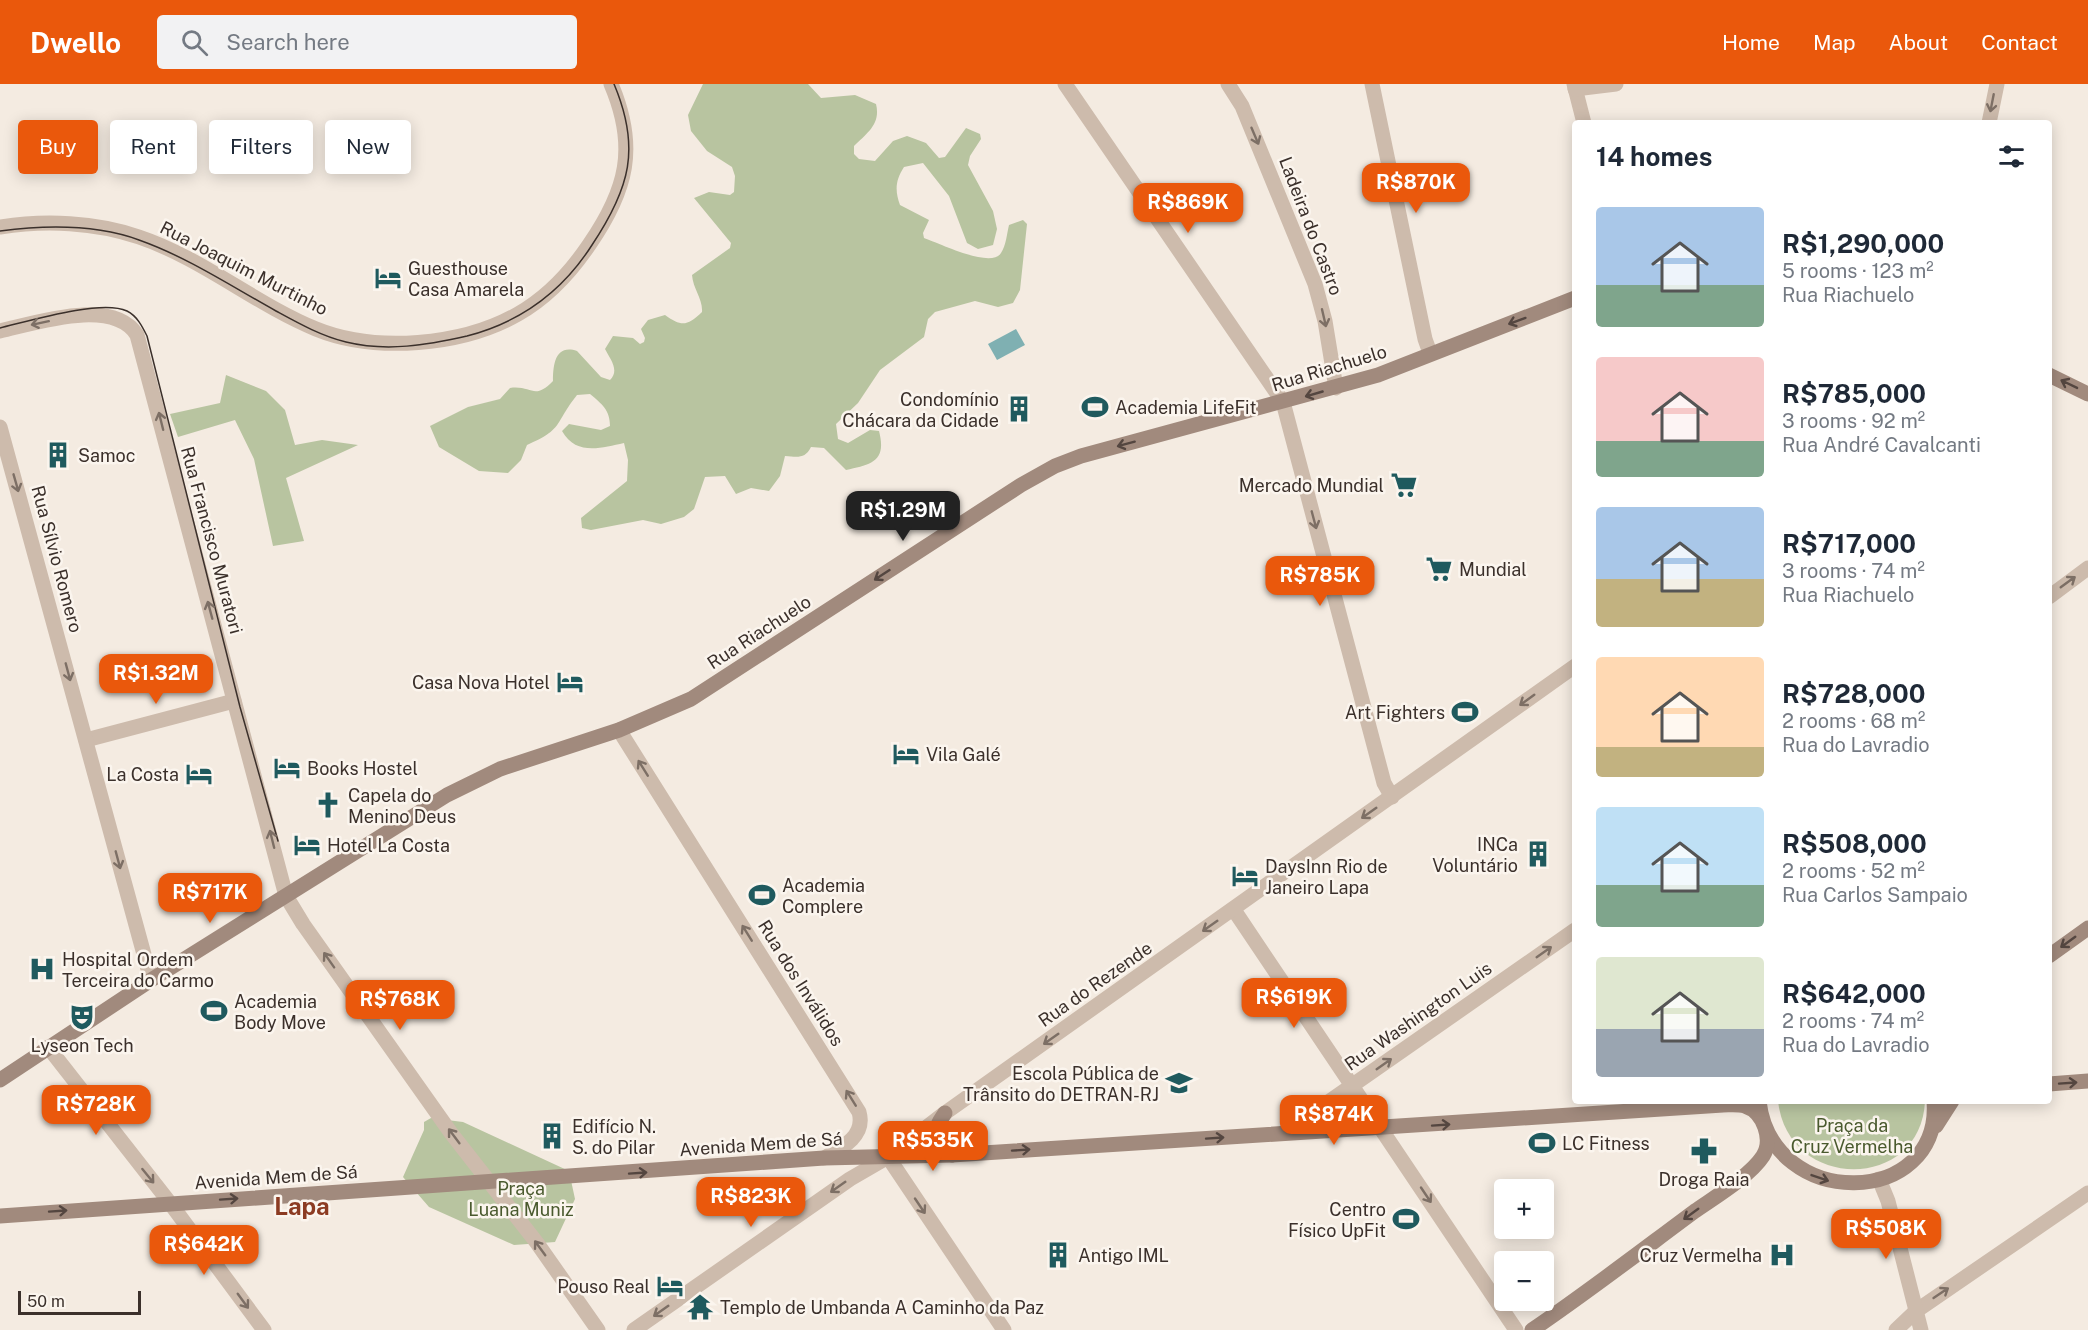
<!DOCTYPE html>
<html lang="en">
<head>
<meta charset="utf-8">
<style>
	:root { --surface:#fff; --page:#f2f2f3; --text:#1f2937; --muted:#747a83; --accent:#ea580c }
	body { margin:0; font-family:"Public Sans",sans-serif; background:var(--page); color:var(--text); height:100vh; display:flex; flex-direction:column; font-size:22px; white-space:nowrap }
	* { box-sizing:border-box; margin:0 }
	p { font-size:20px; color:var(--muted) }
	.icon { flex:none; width:33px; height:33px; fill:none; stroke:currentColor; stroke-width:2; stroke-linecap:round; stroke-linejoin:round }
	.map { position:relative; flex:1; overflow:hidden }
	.sheet { position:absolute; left:1572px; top:36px; width:480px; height:984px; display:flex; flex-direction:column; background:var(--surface); border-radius:6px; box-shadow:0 3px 15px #0003 }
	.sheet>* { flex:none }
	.guide { position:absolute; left:18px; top:36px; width:570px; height:54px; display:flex; gap:12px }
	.controls { position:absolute; left:1494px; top:1095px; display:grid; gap:12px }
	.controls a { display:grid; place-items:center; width:60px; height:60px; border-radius:6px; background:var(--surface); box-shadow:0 3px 15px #0003; font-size:30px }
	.scale { position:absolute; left:18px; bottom:15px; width:123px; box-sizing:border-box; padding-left:6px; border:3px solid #3b302b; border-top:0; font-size:16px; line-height:21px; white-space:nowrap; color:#3b302b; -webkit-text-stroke:4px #fbf5ee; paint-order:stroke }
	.price { position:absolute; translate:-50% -51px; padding:0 14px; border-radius:12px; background:var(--accent); color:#fff; font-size:20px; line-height:39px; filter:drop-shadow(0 2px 3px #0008) }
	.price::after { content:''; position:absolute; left:50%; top:36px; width:18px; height:14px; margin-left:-9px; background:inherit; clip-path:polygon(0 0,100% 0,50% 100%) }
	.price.current { background:#222; color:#fff }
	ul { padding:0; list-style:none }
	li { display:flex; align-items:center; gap:18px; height:150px; padding:0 24px }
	li span { display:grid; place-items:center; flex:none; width:168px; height:120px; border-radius:6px; color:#555 }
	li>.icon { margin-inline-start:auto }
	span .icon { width:72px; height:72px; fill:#fffc; stroke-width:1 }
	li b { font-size:26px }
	h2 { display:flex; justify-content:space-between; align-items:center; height:72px; padding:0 24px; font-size:26px }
	.pill { padding:0 21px; border-radius:6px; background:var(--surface); box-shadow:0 3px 15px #0003; font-size:21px; line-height:54px }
	.pill.current { background:var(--accent); color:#fff }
	header { display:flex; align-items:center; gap:36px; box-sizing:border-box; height:84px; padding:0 30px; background:var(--accent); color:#fff }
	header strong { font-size:28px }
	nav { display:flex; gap:33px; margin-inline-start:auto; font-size:21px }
	.search { width:420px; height:54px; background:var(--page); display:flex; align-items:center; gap:15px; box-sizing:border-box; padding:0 21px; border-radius:6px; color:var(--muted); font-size:22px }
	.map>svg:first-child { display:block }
	.green { fill:#b8c4a0 }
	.water { fill:#7fb0b2 }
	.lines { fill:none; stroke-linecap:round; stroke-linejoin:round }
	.minor { stroke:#cdbbac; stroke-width:15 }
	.tertiary { stroke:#cdbbac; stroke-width:15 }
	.secondary { stroke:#a18a7d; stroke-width:15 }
	.tram { stroke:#3b302b; stroke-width:1.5 }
	.oneway { stroke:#7d6f65 }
	.oneway2 { stroke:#544640 }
	.labels { text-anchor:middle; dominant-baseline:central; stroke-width:5; stroke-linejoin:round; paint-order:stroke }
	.street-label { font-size:18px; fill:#3b302b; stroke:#fbf5ee }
	.poi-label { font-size:18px; fill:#3b302b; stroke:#fbf5ee; text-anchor:start }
	.park-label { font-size:18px; fill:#4a5a2e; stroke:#fbf5ee }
	.district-label { font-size:24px; font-weight:bold; fill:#8c3b22; stroke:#fbf5ee }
</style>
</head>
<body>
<header>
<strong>Dwello</strong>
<div class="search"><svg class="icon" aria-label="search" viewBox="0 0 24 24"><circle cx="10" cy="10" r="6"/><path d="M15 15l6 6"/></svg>Search here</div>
<nav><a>Home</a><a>Map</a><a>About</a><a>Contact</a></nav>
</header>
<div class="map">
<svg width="2088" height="1246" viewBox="0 0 2088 1246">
	<rect width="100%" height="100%" fill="#f4ebe1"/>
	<g class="green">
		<path d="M 703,0 L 808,0 L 821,14 L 855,11 L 876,20 C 881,40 867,49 854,62 L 854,70 L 859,75 L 875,77 L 893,57 L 907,52 L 926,59 L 939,74 L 945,73 L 966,44 L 980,50 L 981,55 L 970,72 L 968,81 L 993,127 L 997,145 L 993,161 L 978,165 L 967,159 L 949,112 L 923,79 L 904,83 C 895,97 895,107 900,121 L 929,136 L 923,149 L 924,154 C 939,159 991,185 1001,169 C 1006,162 1007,149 1009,141 L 1023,136 L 1027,140 L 1020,206 L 1013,219 L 998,223 L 975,217 L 935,228 L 928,235 L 924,253 L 880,286 L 858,319 L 836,340 L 838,355 L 848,359 L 870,346 L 879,347 C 887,378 871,380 846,386 L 824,364 L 811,363 C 805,375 798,373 785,372 L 780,392 L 769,407 L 751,404 L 736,410 L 725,392 L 705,393 L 694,425 L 684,433 L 661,440 L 643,436 L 591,446 L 582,444 L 581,434 L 627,397 L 628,376 L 624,359 C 601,364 576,372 562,347 L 569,340 L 601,346 L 610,342 C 610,326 602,320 590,310 L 577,311 C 554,340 564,345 527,361 L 521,376 L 508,389 L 479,387 L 439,363 L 430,342 L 468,323 L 500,315 L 510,304 C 532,301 534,317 553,297 C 553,281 555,260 577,267 L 601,293 L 610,296 C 620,286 610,275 605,265 L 613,252 L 633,254 L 640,260 L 644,258 L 645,254 L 641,245 L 648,236 L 665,231 C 682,243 687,242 702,228 C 703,215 693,205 692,191 L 730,164 L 731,159 L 694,114 L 709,108 L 730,111 L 734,108 L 735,92 L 732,83 L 707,67 L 691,47 L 688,31 Z"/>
		<polygon points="226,291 266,307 285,326 295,361 322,356 358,361 286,394 304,457 273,462 254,375 235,336 178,353 170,330 220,319"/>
		<path d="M 1778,1017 L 1925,1017 C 1921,1108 1788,1108 1778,1017 Z"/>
		<polygon points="431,1034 463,1038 569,1087 575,1115 555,1158 514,1161 429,1123 403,1093 424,1046 424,1038"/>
	</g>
	<polygon class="water" points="1016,245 1025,261 997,276 988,260"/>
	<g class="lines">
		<g class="minor">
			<polyline points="1065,0 1283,318 1384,699 1392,713"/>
			<polyline points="1228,0 1242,22 1315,200 1325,237 1336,304"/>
			<polyline points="1372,0 1425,255 1430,269"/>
			<polyline points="1574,0 1584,39"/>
			<polyline points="1575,5 1616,0"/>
			<polyline points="1989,39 1997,0"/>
			<polyline points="2049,513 2088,484"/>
			<path d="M 619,646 L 859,1028 C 866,1052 842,1064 824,1074"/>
			<polyline points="86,656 234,617"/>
			<polyline points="1234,826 1516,1246"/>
			<polyline points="1284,1049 1575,846"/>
			<polyline points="1004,1246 888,1073 945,1029 1575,582"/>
			<polyline points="1896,1246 1916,1227 2088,1109"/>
		</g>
		<g class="tertiary">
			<path d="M 0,143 C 45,136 95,138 139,153 C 202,174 255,220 316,245 C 375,269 462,262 518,230 C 548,213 570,189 589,161 C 627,106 638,63 611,0"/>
			<path d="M 0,247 C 36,239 113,213 137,251 L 286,812 L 303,840 L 451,1049 L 537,1159 L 598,1246"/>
			<polyline points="0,343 151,896"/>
			<polyline points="48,963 170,1119 264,1246"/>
			<polyline points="1879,1095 1888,1117 1921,1246"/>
			<polyline points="634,1246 850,1095 888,1073"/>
		</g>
		<g class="secondary">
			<polyline points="2049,291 2088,310"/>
			<polyline points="2049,872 2088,844"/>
			<polyline points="0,996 151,896 447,711 500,685 619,646 691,615 1021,401 1055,382 1081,372 1378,291 1575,214"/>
			<polyline points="2049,1000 2088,997"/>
			<path d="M 1759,1017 C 1772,1128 1942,1124 1934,1017"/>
			<path d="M 945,1029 C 932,1047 930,1059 952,1071"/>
			<polyline points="1936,1042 1952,1017"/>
			<path d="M 0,1132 L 824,1074 L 952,1071 L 1723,1021 C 1730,1021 1738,1020 1745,1022 C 1764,1028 1773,1056 1763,1072 C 1750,1092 1715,1113 1695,1127 C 1641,1167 1588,1208 1532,1246"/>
		</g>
		<g class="tram">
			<path d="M 0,147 C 46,141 95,140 139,156 C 187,173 231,202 276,227 C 298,239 321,252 346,258 C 387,268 427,261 467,252 C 521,238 562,208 592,161 C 630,104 641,64 614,0"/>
			<path d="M 0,244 C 29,237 101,215 127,227 C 137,232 142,242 147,252 L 240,623 L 278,757"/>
		</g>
	</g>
	<defs><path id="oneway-shaft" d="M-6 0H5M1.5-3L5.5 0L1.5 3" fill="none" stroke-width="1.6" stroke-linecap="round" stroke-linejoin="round" transform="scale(1.5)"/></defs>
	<g class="oneway">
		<use href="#oneway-shaft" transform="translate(1992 19) rotate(101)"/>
		<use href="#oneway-shaft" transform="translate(1255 52) rotate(67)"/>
		<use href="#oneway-shaft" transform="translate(1324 234) rotate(77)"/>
		<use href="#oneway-shaft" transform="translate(40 239) rotate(168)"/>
		<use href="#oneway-shaft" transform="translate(161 337) rotate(-104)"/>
		<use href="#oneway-shaft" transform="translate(16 399) rotate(74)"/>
		<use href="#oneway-shaft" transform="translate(1314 436) rotate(75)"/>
		<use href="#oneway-shaft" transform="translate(2068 498) rotate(-36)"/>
		<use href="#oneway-shaft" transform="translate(210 526) rotate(-105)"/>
		<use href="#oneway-shaft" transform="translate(68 588) rotate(75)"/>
		<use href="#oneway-shaft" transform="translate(1527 616) rotate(144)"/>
		<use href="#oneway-shaft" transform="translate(643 684) rotate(-122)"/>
		<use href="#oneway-shaft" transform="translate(1369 729) rotate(145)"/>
		<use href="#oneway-shaft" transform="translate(272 755) rotate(-104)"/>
		<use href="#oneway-shaft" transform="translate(118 776) rotate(75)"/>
		<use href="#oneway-shaft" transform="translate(1210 842) rotate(145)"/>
		<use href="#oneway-shaft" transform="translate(747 849) rotate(-122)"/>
		<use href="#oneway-shaft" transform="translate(1544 868) rotate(-35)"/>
		<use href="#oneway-shaft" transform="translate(329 876) rotate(-125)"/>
		<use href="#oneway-shaft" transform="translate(1051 955) rotate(145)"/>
		<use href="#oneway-shaft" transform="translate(1384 980) rotate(-35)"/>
		<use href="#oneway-shaft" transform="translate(851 1014) rotate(-122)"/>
		<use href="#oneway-shaft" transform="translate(454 1052) rotate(-127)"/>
		<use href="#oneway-shaft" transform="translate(148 1092) rotate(51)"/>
		<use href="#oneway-shaft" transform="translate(838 1103) rotate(145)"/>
		<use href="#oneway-shaft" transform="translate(1426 1111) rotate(56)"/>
		<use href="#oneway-shaft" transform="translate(920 1122) rotate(56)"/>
		<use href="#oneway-shaft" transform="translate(540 1164) rotate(-126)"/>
		<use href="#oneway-shaft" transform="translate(1941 1209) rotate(-34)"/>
		<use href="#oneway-shaft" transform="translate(243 1217) rotate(54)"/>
		<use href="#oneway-shaft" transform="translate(661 1227) rotate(145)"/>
	</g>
	<g class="oneway2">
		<use href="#oneway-shaft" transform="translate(1517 237) rotate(160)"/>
		<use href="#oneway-shaft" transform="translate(2069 300) rotate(-154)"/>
		<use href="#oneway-shaft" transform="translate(1314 310) rotate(164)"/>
		<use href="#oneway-shaft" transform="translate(1126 360) rotate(165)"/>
		<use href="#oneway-shaft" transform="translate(882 491) rotate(147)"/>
		<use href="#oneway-shaft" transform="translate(2068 858) rotate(144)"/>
		<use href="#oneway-shaft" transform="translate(2068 999) rotate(-4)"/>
		<use href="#oneway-shaft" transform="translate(1441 1041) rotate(-4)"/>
		<use href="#oneway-shaft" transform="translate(1215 1054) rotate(-4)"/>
		<use href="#oneway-shaft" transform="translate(1021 1066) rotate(-4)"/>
		<use href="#oneway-shaft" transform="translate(638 1089) rotate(-4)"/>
		<use href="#oneway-shaft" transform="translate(1820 1094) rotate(19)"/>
		<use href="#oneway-shaft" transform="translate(229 1115) rotate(-4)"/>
		<use href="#oneway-shaft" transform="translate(58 1127) rotate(-4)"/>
		<use href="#oneway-shaft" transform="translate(1691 1130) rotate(144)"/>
	</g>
	<defs>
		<g id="hotel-bare" transform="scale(2.07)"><path d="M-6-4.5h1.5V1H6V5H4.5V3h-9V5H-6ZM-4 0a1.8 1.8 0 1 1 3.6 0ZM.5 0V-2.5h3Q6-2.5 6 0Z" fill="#1f5a5e" stroke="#fbf5ee" stroke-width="2.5" paint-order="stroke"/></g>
		<g id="stadium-bare" transform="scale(2.07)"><path d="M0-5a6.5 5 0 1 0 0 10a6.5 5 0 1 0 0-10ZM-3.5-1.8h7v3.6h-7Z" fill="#1f5a5e" stroke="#fbf5ee" stroke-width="2.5" paint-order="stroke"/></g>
		<g id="building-bare" transform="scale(2.07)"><path d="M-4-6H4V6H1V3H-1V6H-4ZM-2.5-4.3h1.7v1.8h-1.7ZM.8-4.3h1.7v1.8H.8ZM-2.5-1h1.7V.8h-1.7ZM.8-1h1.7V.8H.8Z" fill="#1f5a5e" stroke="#fbf5ee" stroke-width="2.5" paint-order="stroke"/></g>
		<g id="supermarket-bare" transform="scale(2.07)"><path d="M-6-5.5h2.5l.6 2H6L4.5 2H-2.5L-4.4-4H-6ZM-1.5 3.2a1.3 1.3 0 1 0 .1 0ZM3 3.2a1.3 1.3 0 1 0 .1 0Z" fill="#1f5a5e" stroke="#fbf5ee" stroke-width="2.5" paint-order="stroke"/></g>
		<g id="church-bare" transform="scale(2.07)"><path d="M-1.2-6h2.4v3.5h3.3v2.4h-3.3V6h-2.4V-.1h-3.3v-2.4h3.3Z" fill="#1f5a5e" stroke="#fbf5ee" stroke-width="2.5" paint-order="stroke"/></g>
		<g id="hospital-bare" transform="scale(2.07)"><path d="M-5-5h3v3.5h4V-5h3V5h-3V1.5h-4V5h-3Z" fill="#1f5a5e" stroke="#fbf5ee" stroke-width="2.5" paint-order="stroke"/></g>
		<g id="theatre-bare" transform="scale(2.07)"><path d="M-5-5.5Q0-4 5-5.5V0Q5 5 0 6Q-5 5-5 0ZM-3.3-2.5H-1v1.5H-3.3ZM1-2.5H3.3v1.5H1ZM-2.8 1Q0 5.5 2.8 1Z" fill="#1f5a5e" stroke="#fbf5ee" stroke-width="2.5" paint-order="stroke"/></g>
		<g id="school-bare" transform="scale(2.07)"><path d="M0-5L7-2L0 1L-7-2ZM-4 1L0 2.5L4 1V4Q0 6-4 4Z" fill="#1f5a5e" stroke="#fbf5ee" stroke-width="2.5" paint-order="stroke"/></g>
		<g id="pharmacy-bare" transform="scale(2.07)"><path d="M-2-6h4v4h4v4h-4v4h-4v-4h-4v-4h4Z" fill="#1f5a5e" stroke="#fbf5ee" stroke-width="2.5" paint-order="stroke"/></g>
		<g id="temple-bare" transform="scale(2.07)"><path d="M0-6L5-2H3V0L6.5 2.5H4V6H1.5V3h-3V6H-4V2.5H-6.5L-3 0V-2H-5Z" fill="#1f5a5e" stroke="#fbf5ee" stroke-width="2.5" paint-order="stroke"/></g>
	</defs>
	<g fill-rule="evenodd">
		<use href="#hotel-bare" x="388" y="194"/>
		<use href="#stadium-bare" x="1095" y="323"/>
		<use href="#building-bare" x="1019" y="325"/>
		<use href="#building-bare" x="58" y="371"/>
		<use href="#supermarket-bare" x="1404" y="401"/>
		<use href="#supermarket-bare" x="1439" y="485"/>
		<use href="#hotel-bare" x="570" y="598"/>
		<use href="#stadium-bare" x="1465" y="628"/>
		<use href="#hotel-bare" x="906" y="670"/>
		<use href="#hotel-bare" x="287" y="684"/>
		<use href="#hotel-bare" x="199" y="690"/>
		<use href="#church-bare" x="328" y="721"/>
		<use href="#hotel-bare" x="307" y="761"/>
		<use href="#building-bare" x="1538" y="770"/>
		<use href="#hotel-bare" x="1245" y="792"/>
		<use href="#stadium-bare" x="762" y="811"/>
		<use href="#hospital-bare" x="42" y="885"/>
		<use href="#stadium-bare" x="214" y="927"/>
		<use href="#theatre-bare" x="82" y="933"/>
		<use href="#school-bare" x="1179" y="999"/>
		<use href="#building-bare" x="552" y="1052"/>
		<use href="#stadium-bare" x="1542" y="1059"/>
		<use href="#pharmacy-bare" x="1704" y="1067"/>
		<use href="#stadium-bare" x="1406" y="1135"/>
		<use href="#building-bare" x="1058" y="1171"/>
		<use href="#hospital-bare" x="1782" y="1171"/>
		<use href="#hotel-bare" x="670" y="1202"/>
		<use href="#temple-bare" x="700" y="1223"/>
	</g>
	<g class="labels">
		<g class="street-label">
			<text transform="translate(1311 142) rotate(69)">Ladeira do Castro</text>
			<text transform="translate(244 184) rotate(27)">Rua Joaquim Murtinho</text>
			<text transform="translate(1329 284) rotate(-17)">Rua Riachuelo</text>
			<text transform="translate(212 456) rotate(75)">Rua Francisco Muratori</text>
			<text transform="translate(57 475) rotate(75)">Rua Sílvio Romero</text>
			<text transform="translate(759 548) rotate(-33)">Rua Riachuelo</text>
			<text transform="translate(801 899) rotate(58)">Rua dos Inválidos</text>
			<text transform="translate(1095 900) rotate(-35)">Rua do Rezende</text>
			<text transform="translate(1418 932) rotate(-35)">Rua Washington Luis</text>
			<text transform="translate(761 1060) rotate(-4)">Avenida Mem de Sá</text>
			<text transform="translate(276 1093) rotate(-4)">Avenida Mem de Sá</text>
		</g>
		<g class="poi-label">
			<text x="408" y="184">Guesthouse<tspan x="408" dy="21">Casa Amarela</tspan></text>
			<text x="999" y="315" text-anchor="end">Condomínio<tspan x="999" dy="21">Chácara da Cidade</tspan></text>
			<text x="1115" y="323">Academia LifeFit</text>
			<text x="78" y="371">Samoc</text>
			<text x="1384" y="401" text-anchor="end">Mercado Mundial</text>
			<text x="1459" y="485">Mundial</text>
			<text x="550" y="598" text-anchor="end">Casa Nova Hotel</text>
			<text x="1445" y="628" text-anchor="end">Art Fighters</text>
			<text x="926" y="670">Vila Galé</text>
			<text x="307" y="684">Books Hostel</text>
			<text x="179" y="690" text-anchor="end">La Costa</text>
			<text x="348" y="711">Capela do<tspan x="348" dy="21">Menino Deus</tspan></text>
			<text x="1518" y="760" text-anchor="end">INCa<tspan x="1518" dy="21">Voluntário</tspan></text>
			<text x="327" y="761">Hotel La Costa</text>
			<text x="1265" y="782">DaysInn Rio de<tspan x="1265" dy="21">Janeiro Lapa</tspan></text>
			<text x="782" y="801">Academia<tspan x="782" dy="21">Complere</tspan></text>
			<text x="62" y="875">Hospital Ordem<tspan x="62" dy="21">Terceira do Carmo</tspan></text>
			<text x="234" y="917">Academia<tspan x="234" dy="21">Body Move</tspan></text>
			<text x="82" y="961" text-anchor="middle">Lyseon Tech</text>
			<text x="1159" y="989" text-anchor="end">Escola Pública de<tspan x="1159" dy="21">Trânsito do DETRAN-RJ</tspan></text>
			<text x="572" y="1042">Edifício N.<tspan x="572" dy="21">S. do Pilar</tspan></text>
			<text x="1562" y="1059">LC Fitness</text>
			<text x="1704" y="1095" text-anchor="middle">Droga Raia</text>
			<text x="1386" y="1125" text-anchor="end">Centro<tspan x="1386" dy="21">Físico UpFit</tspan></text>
			<text x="1078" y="1171">Antigo IML</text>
			<text x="1762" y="1171" text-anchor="end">Cruz Vermelha</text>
			<text x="650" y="1202" text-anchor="end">Pouso Real</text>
			<text x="720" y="1223">Templo de Umbanda A Caminho da Paz</text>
		</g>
		<g class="park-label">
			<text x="1852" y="1041">Praça da<tspan x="1852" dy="21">Cruz Vermelha</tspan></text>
			<text x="521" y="1104">Praça<tspan x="521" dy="21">Luana Muniz</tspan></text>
		</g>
		<g class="district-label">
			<text x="302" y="1122">Lapa</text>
		</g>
	</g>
</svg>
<div class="controls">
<a>+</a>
<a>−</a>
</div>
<div class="scale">50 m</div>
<b class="price" style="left:1416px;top:130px">R$870K</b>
<b class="price" style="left:1188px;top:150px">R$869K</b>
<b class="price current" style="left:903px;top:458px">R$1.29M</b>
<b class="price" style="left:1320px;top:523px">R$785K</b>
<b class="price" style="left:156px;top:621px">R$1.32M</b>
<b class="price" style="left:210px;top:840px">R$717K</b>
<b class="price" style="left:1294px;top:945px">R$619K</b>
<b class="price" style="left:400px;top:947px">R$768K</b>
<b class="price" style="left:96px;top:1052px">R$728K</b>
<b class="price" style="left:1334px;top:1062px">R$874K</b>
<b class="price" style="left:933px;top:1088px">R$535K</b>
<b class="price" style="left:751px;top:1144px">R$823K</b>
<b class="price" style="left:1886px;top:1176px">R$508K</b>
<b class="price" style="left:204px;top:1192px">R$642K</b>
<div class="guide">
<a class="pill current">Buy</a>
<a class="pill">Rent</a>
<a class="pill">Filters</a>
<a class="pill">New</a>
</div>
<section class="sheet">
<h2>14 homes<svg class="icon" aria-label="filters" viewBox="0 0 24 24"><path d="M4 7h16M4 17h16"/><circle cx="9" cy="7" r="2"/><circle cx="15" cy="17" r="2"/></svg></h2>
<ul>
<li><span style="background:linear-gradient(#a9c7e8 65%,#7fa58c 0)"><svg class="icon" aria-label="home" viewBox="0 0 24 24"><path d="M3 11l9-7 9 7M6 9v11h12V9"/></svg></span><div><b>R$1,290,000</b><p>5 rooms · 123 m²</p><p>Rua Riachuelo</p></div></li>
<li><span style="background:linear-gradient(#f6c9c9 70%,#7fa58c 0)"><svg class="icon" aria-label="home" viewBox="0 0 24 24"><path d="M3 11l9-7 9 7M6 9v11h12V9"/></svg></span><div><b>R$785,000</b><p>3 rooms · 92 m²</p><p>Rua André Cavalcanti</p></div></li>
<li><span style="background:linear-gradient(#a9c7e8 60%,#c2b280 0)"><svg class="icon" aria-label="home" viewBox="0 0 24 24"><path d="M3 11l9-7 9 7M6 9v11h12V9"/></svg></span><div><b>R$717,000</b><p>3 rooms · 74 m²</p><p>Rua Riachuelo</p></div></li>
<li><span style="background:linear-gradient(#ffd9b3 75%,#c2b280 0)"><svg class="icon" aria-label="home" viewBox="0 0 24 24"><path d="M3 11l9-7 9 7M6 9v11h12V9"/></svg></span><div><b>R$728,000</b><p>2 rooms · 68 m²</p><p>Rua do Lavradio</p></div></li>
<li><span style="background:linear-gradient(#bfe0f5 65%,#7fa58c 0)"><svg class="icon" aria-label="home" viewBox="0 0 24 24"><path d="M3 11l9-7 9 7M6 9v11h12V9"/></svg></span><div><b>R$508,000</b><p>2 rooms · 52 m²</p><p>Rua Carlos Sampaio</p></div></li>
<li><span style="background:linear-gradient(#dfe7d0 60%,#9aa5b1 0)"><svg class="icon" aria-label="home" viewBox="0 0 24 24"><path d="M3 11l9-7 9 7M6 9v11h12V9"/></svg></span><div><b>R$642,000</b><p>2 rooms · 74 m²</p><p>Rua do Lavradio</p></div></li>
</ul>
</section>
</div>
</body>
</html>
